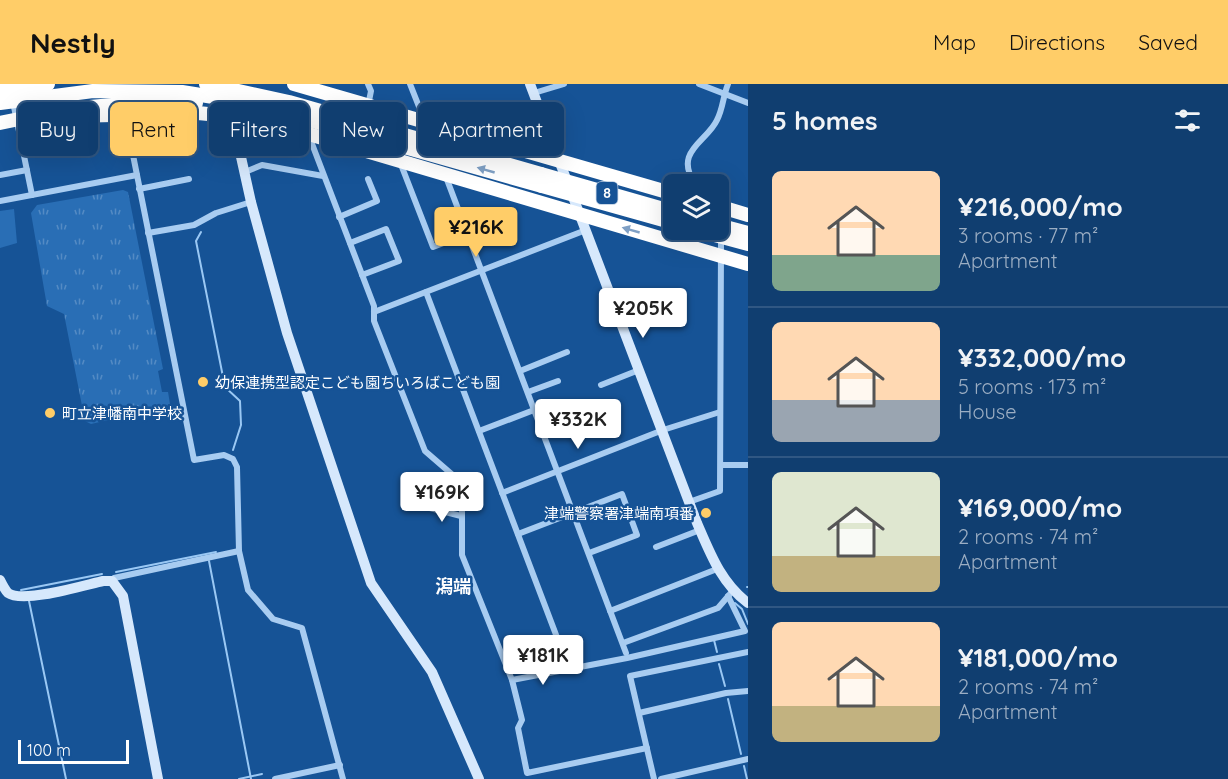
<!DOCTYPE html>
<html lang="en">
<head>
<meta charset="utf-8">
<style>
	:root { --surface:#103e70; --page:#1e4978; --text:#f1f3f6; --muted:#9caec3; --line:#305783; --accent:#ffcd68 }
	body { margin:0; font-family:Quicksand,"Noto Sans JP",sans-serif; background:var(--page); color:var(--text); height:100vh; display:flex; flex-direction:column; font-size:22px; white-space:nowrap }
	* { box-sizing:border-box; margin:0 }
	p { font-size:20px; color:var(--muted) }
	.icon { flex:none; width:33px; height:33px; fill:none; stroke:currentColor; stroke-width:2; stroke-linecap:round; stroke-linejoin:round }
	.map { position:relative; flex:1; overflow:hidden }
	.drawer { display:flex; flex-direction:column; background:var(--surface); width:480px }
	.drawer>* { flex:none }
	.guide { position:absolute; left:18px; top:18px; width:570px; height:54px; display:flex; gap:12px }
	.controls { position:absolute; left:663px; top:90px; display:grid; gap:12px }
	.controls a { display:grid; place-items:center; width:66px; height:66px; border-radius:9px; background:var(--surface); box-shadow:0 6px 24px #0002,0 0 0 2px var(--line); font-size:30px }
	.scale { position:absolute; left:18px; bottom:15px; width:111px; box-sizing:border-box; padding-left:6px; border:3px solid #fff; border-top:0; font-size:16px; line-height:21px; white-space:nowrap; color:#fff; -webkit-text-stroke:4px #165396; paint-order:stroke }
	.price { position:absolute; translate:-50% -51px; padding:0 14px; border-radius:6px; background:#fff; color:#222; font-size:20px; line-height:39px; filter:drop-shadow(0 2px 3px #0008) }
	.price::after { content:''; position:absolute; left:50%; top:36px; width:18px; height:14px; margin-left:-9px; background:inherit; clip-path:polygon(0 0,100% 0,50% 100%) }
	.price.selected { background:var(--accent); color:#111 }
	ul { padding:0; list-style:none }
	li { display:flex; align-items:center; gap:18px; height:150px; padding:0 24px }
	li+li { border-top:2px solid var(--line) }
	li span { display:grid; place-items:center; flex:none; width:168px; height:120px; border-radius:9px; color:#555 }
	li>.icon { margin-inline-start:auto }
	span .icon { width:72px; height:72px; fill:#fffc; stroke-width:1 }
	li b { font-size:26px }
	h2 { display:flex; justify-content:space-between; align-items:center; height:72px; padding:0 24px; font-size:26px }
	.chip { padding:0 21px; border-radius:9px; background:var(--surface); box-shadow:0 6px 24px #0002,0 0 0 2px var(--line); font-size:21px; line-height:54px }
	.chip.selected { background:var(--accent); color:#111 }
	header { display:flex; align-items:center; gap:36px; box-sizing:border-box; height:84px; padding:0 30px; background:var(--accent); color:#111 }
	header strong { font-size:28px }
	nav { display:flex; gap:33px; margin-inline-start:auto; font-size:21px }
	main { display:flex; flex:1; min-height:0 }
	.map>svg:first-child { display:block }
	.park { fill:url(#park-tufts) }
	.pitch { fill:#296eb5 }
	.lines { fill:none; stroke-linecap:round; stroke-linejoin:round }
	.stream { stroke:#9ac8f4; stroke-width:2 }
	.street { stroke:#a8ccf1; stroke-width:6 }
	.secondary { stroke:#d6e8fc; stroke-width:10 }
	.highway { stroke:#fff; stroke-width:14 }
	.highway-bridge { stroke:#fff; stroke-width:14 }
	.oneway { fill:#7fa0c5 }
	.poi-dot { fill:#ffcd68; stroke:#165396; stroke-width:2 }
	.labels { text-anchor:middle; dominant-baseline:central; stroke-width:5; stroke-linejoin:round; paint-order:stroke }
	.shield { fill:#165396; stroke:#b9cbe0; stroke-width:1.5 }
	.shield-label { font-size:14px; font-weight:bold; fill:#fff }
	.poi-label { font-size:15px; fill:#fff; stroke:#165396; text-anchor:start }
	.quarter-label { font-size:18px; font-weight:bold; fill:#fff; stroke:#165396 }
</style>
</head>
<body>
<header>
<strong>Nestly</strong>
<nav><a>Map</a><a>Directions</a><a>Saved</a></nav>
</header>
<main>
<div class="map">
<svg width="748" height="695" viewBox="0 0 748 695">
	<defs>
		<pattern id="park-tufts" width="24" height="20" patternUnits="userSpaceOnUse" patternTransform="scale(1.5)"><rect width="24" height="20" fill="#296eb5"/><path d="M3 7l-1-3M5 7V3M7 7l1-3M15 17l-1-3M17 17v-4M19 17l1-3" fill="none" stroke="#548bc4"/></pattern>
	</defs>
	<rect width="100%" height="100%" fill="#165396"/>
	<polygon class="park" points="123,106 128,108 163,285 158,287 162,308 168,308 170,320 166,323 91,340 85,337 64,230 47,222 31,129 37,121"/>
	<polygon class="pitch" points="14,125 17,159 0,164 0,127"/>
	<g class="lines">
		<g class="stream">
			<polyline points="201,148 196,157 225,303 240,317 241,341 233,366"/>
			<polyline points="209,477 251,695"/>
			<polyline points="116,488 216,468"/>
			<polyline points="747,503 748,503"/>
			<polyline points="21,506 102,490"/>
			<polyline points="29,517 66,695"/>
			<polyline points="735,519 742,525 748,540"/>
			<polyline points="714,556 717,568"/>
			<polyline points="719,580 725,602"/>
			<polyline points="728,615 741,670"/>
			<polyline points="744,682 747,695"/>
			<polyline points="239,695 262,690"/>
		</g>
		<g class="street">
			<polyline points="410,0 429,48"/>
			<polyline points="699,0 748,19"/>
			<polyline points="534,9 564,0"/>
			<polyline points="368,22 371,7 368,0"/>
			<polyline points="14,23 32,111"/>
			<polyline points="125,31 194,376 224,371 233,375 237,383 239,467 248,506 273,535 302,544 343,695"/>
			<polyline points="309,52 374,222 374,237 425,367 462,399 462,471 512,596 522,636 518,644 527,689 647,664"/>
			<polyline points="131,63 182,52"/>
			<polyline points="400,78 433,163 467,150"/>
			<polyline points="245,88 262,81 323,92"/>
			<polyline points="0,91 27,86"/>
			<polyline points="446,93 626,569"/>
			<path d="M 695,100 C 673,67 707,58 717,36 C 723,25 723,12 728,0"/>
			<polyline points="139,105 189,95"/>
			<polyline points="0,117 137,91"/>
			<polyline points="339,133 377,117 368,95"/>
			<polyline points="148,149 194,141 216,129 251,118"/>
			<polyline points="350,159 386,145 399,177 362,191"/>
			<polyline points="426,208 569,585"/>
			<polyline points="374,228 586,146"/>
			<polyline points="520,287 567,268"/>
			<polyline points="601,301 639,286"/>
			<polyline points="528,308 558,297"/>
			<polyline points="479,347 534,326"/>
			<polyline points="542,347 583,330"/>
			<polyline points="721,381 748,381"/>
			<polyline points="502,409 663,346 720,328"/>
			<polyline points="689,418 720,407 721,159"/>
			<polyline points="430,424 461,432"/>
			<polyline points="518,450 622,410 637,451 589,469"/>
			<polyline points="656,463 700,446"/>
			<polyline points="112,497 114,494 239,467"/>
			<polyline points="610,527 717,485"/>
			<polyline points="623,559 718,524 730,510"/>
			<polyline points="512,596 627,574 745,547 728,512"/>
			<polyline points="639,629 726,609 748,607"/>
			<polyline points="275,695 340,681"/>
			<polyline points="654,695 630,592 748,568"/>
			<polyline points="661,695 748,675"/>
		</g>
		<g class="secondary">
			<path d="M 530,0 L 697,439 C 710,469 721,499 748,519"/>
			<polyline points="231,28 251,118 287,249 371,499 432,588 479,695"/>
			<path d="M 0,496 C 2,500 5,506 8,509 C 23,520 85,501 103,497 L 112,497 L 123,512 L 158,695"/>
		</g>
		<g class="highway">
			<polyline points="206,0 289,18 541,90"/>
			<polyline points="294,0 674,110"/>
			<polyline points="0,7 48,0"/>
			<polyline points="0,19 93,7 182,8 232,16 295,32 542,102"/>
			<polyline points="57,26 145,18 196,19"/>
			<polyline points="0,39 29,33 198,29 258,35 748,180"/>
			<polyline points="718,122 748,131"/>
		</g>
		<g class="highway-bridge">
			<polyline points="541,90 674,128"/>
			<polyline points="542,102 674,139"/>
			<polyline points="718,141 748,149"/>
			<polyline points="696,146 748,160"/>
		</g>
	</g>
	<defs><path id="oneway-solid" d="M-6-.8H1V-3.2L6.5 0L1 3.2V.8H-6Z" transform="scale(1.5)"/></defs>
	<g class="oneway">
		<use href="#oneway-solid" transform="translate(486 86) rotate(-164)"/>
		<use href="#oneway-solid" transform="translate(631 146) rotate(-164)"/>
	</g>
	<g class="poi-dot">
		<circle cx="203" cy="298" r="6"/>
		<circle cx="50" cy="329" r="6"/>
		<circle cx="706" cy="429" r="6"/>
	</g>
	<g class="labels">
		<rect class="shield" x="596.5" y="98" width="21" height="22" rx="4.5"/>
		<g class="shield-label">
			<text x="607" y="109">8</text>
		</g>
		<g class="poi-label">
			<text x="215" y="298">幼保連携型認定こども園ちいろばこども園</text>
			<text x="62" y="329">町立津幡南中学校</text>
			<text x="694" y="429" text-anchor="end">津端警察署津端南項番</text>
		</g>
		<g class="quarter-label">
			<text x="453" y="502">潟端</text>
		</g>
	</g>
</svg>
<div class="controls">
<a><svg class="icon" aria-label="layers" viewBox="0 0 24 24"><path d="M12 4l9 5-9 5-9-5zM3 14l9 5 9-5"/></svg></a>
</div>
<div class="scale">100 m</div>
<b class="price selected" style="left:476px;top:174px">¥216K</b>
<b class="price" style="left:643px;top:255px">¥205K</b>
<b class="price" style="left:578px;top:366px">¥332K</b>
<b class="price" style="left:442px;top:439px">¥169K</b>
<b class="price" style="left:543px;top:602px">¥181K</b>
<div class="guide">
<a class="chip">Buy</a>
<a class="chip selected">Rent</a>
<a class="chip">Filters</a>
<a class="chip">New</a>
<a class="chip">Apartment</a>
</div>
</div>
<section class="drawer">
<h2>5 homes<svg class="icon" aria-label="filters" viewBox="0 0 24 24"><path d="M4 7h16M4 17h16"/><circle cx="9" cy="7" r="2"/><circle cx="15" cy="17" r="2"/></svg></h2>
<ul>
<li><span style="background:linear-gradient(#ffd9b3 70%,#7fa58c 0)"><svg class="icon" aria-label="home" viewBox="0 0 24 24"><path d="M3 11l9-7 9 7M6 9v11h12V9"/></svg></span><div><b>¥216,000/mo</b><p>3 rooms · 77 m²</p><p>Apartment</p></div></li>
<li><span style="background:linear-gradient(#ffd9b3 65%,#9aa5b1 0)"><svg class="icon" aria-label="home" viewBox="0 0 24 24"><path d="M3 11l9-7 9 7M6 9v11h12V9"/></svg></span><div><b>¥332,000/mo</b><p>5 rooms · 173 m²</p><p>House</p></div></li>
<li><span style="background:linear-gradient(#dfe7d0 70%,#c2b280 0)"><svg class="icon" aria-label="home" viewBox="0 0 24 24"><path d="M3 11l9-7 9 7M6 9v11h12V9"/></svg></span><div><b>¥169,000/mo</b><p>2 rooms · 74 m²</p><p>Apartment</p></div></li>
<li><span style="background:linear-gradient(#ffd9b3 70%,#c2b280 0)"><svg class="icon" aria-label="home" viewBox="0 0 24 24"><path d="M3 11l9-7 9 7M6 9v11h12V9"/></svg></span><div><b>¥181,000/mo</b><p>2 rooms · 74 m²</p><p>Apartment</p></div></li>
</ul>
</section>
</main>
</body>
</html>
